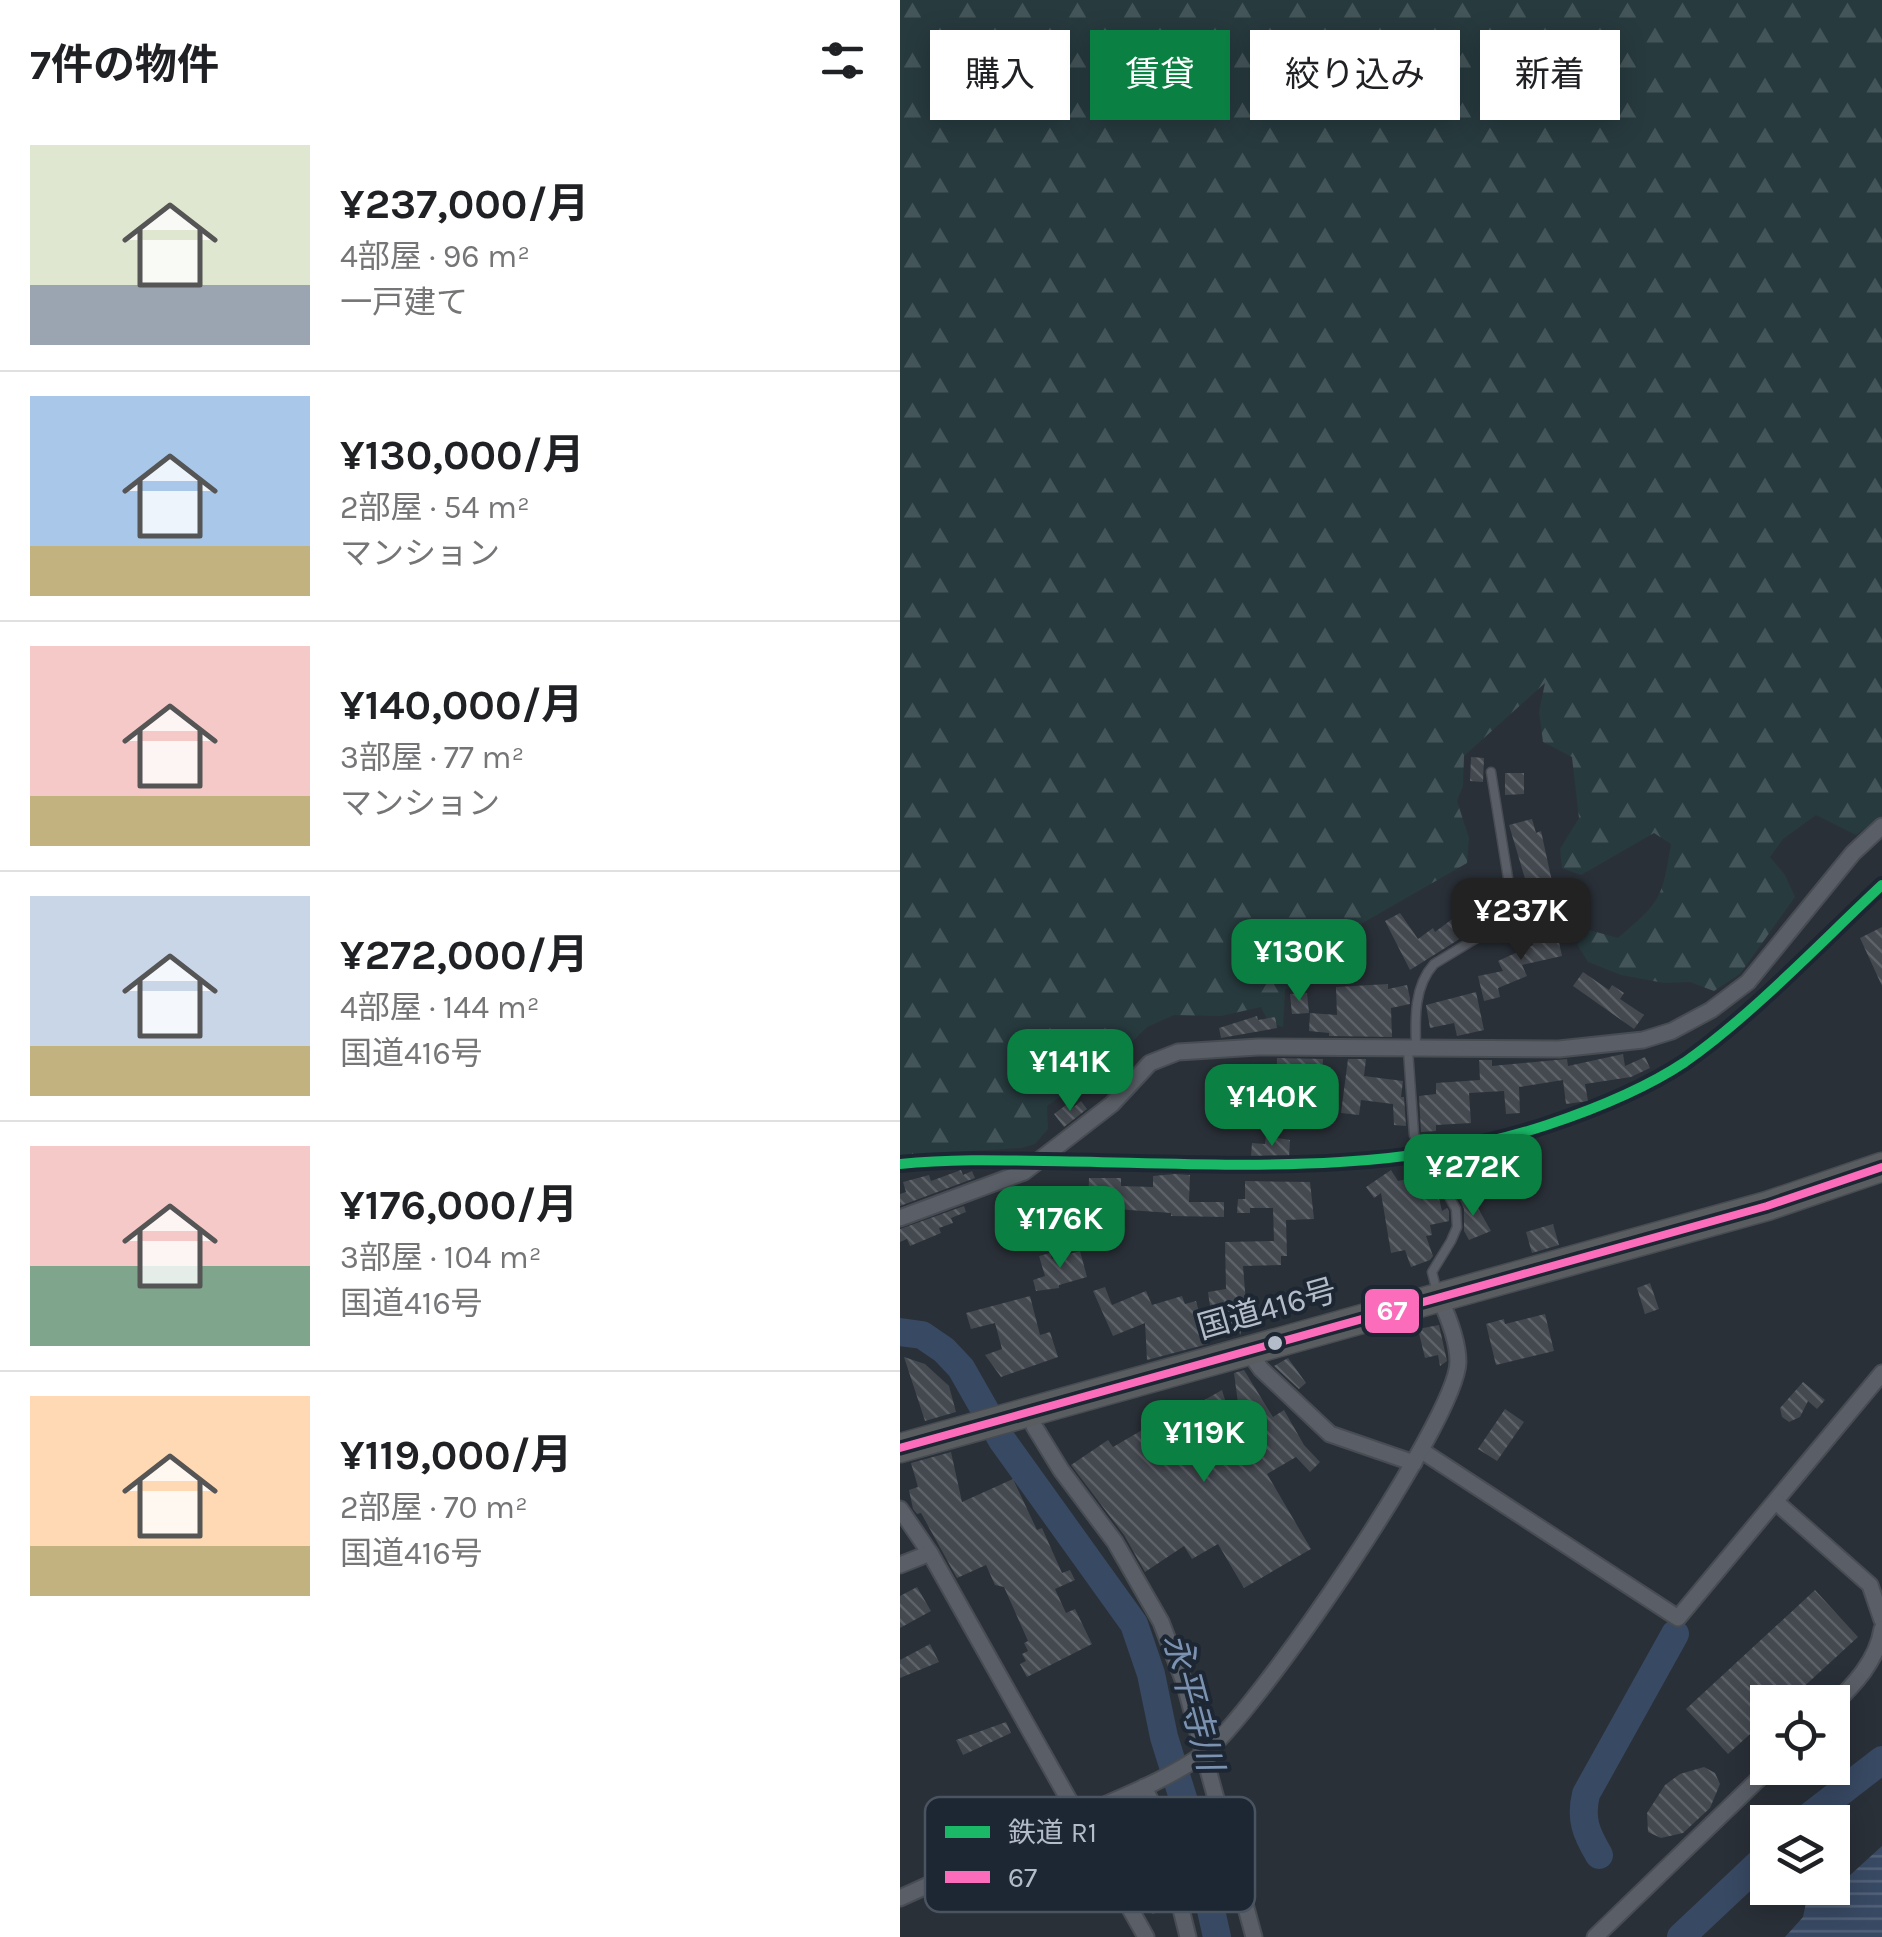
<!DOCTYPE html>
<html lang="ja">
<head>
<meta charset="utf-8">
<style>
	:root { --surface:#fff; --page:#f6f6f6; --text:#202124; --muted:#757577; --line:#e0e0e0; --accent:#0b8043 }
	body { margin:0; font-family:Karla,"Noto Sans JP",sans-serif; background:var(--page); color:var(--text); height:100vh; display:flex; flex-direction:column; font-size:38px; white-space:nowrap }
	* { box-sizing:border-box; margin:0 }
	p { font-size:32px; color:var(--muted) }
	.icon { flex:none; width:55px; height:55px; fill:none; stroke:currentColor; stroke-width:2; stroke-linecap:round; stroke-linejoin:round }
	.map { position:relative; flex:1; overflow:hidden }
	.details { display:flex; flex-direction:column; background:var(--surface); width:900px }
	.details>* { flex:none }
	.top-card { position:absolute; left:30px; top:30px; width:800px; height:90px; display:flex; gap:20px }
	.tools { position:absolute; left:850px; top:1685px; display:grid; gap:20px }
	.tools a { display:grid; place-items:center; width:100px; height:100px; border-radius:0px; background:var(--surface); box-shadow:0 5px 25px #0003; font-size:50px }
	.price { position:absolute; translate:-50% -85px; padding:0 22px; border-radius:20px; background:var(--accent); color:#fff; font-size:32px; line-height:65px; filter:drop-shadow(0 2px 5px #0008) }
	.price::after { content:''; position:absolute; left:50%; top:60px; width:30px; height:22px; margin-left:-15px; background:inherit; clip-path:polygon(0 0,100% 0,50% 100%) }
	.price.selected { background:#222; color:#fff }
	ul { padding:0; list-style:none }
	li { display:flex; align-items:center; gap:30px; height:250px; padding:0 30px }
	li+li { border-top:2px solid var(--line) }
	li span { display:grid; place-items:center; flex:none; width:280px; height:200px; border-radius:0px; color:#555 }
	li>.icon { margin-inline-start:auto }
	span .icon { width:120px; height:120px; fill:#fffc; stroke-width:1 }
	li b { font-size:42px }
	h2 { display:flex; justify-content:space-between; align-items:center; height:120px; padding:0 30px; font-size:42px }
	.chip { padding:0 35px; border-radius:0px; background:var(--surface); box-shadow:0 5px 25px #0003; font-size:35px; line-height:90px }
	.chip.selected { background:var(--accent); color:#fff }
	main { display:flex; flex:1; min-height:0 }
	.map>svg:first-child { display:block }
	.forest { fill:url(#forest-firs) }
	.water { fill:url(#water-rules) }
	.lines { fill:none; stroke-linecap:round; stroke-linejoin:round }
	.river { stroke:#384963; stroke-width:28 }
	.building { fill:url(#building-back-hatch) }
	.lane-casing { stroke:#484c53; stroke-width:11 }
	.street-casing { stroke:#484c53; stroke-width:19 }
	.highway-casing { stroke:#474c53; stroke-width:31 }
	.lane { stroke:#5a5e66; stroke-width:8 }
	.street { stroke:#5a5e66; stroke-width:15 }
	.highway { stroke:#5a5d60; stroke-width:28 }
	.bus-1-casing { stroke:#1d2633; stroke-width:15 }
	.bus-1 { stroke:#fb6dba; stroke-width:8 }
	.rail-1-casing { stroke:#1d2633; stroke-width:18 }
	.rail-1 { stroke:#1ab867; stroke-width:10 }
	.bus-dot { fill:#b4bcc9; stroke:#1d2633; stroke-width:4 }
	.labels { text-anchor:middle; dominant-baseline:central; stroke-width:8; stroke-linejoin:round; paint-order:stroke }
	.street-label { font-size:32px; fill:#b4bcc9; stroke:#1d2633 }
	.water-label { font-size:35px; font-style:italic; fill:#7c92b1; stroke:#1d2633 }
	.key { fill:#1d2633; stroke:#4a5360; stroke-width:2.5 }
	.key-label { font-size:28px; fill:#b4bcc9 }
	.line-badge { stroke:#1d2633; stroke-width:4 }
	.badge-label { font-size:28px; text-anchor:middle; font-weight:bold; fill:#fff }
</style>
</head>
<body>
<main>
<section class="details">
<h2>7件の物件<svg class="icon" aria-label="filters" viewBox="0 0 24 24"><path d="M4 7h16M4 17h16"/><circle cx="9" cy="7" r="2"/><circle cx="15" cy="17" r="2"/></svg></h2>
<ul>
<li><span style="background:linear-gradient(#dfe7d0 70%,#9aa5b1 0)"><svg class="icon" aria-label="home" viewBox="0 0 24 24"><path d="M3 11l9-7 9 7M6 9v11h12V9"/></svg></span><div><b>¥237,000/月</b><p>4部屋 · 96 m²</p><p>一戸建て</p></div></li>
<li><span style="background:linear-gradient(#a9c7e8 75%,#c2b280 0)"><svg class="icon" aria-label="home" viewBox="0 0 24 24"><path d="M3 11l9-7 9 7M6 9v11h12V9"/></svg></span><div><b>¥130,000/月</b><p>2部屋 · 54 m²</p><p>マンション</p></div></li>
<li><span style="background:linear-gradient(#f6c9c9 75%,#c2b280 0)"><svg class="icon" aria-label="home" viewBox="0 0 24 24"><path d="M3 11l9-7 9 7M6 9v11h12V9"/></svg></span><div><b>¥140,000/月</b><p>3部屋 · 77 m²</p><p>マンション</p></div></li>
<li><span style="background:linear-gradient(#c9d6e8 75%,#c2b280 0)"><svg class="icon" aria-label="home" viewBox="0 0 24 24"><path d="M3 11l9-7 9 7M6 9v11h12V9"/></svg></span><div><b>¥272,000/月</b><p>4部屋 · 144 m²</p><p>国道416号</p></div></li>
<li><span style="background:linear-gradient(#f6c9c9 60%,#7fa58c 0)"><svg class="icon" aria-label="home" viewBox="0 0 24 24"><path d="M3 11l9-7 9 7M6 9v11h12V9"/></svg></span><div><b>¥176,000/月</b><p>3部屋 · 104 m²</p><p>国道416号</p></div></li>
<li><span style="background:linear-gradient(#ffd9b3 75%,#c2b280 0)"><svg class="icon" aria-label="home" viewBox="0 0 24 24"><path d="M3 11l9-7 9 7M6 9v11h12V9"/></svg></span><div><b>¥119,000/月</b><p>2部屋 · 70 m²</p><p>国道416号</p></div></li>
</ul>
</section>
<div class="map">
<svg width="982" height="1937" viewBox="0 0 982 1937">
	<defs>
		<pattern id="forest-firs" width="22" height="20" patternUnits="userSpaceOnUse" patternTransform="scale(2.5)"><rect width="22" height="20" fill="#273a3e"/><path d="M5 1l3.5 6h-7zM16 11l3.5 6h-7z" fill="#445559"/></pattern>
		<pattern id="water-rules" width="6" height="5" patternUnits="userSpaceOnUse" patternTransform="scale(2.5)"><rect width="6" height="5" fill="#384963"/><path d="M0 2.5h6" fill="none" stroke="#526178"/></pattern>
		<pattern id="building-back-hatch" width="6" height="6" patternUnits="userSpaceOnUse" patternTransform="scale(2.5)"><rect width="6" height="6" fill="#444950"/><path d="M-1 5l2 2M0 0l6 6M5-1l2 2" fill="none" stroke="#5d6168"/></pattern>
	</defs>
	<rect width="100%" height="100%" fill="#2a3038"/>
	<path class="forest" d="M 0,0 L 982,0 L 982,816 L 956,835 L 916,815 L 883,839 L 870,857 L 885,875 L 895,897 L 840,974 L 814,991 L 790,982 L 764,983 L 721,975 L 688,962 L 677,944 L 689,930 L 718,938 C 762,901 762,898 771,844 L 754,833 L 681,875 L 662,868 L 660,849 L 679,818 L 672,757 L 643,742 L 639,712 L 645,683 L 564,756 L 563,786 L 557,801 L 569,838 L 567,863 L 461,924 L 459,958 L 447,975 L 385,989 L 383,1027 L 369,1023 L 361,1007 L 321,1016 L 274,1015 L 247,1027 L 223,1051 L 147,1106 L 148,1129 L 135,1144 L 122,1148 L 0,1155 Z"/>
	<polygon class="water" points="982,1846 982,1937 885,1937 903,1917 909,1888 937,1887"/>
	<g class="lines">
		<g class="river">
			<polyline points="0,1332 22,1335 44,1350 61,1368 102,1440 234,1624 251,1674 264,1737 293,1830 317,1937"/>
			<polyline points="902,1822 982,1760"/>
			<path d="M 699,1855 C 686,1833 680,1819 686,1794 L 775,1634"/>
			<polyline points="781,1937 868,1855"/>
		</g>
	</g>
	<g class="building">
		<polygon points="571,757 584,758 583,782 570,781"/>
		<polygon points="605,773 624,773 624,794 605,795"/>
		<polygon points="632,819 636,833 641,831 653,886 629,892 609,825"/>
		<polygon points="564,910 577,928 510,970 485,921 500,913 518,939 533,928 535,932"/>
		<polygon points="982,927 982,986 960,938"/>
		<polygon points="656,929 662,956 622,965 627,976 598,988 600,997 584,1001 578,976 603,971 598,961 633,945 631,935"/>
		<polygon points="683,972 709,990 712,985 724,993 720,999 744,1015 734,1029 673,986"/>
		<polygon points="488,984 488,989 507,985 510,998 510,1004 491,1008 492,1037 429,1036 429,1033 409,1031 410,1013 437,1015 436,987"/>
		<polygon points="576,992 584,1030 557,1036 554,1023 530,1028 526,1005"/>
		<polygon points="407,993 409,1013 392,1014 390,994"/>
		<polygon points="357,1016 358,1020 375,1017 377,1028 321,1038 319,1028"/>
		<polygon points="723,1054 725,1066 745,1057 750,1068 731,1077 685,1084 688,1101 666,1104 663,1080 619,1087 620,1113 606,1114 604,1091 569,1093 571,1123 536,1125 536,1131 521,1132 519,1096 536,1094 536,1083 580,1080 579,1060 592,1060 592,1066 667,1059 668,1066"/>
		<polygon points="377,1058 423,1059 422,1077 406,1076 401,1111 377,1110 377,1119 353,1118 354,1094 376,1095"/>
		<polygon points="448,1059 466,1059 464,1076 503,1081 501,1097 504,1097 506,1126 494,1125 493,1104 461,1100 459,1115 441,1113"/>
		<polygon points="181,1101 187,1109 164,1127 154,1114 166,1105 170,1110"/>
		<polygon points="366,1136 390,1140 389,1159 351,1156 352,1143 365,1144"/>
		<polygon points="61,1170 63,1175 72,1171 75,1178 0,1206 0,1194 6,1192 3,1182 29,1175 31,1181"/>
		<polygon points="491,1170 498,1181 518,1177 521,1193 537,1190 542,1211 547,1208 549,1211 549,1221 530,1225 532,1235 526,1236 533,1256 530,1260 511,1267 505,1250 491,1253 481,1193 474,1198 466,1187"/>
		<polygon points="275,1174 290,1175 289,1202 324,1202 324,1217 271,1216 271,1213 188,1207 189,1178 221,1178 221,1186 253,1187 253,1176"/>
		<polygon points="345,1181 410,1182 414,1219 386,1220 387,1256 381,1256 381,1265 343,1266 347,1315 340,1316 341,1335 325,1318 324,1304 310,1306 308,1292 326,1289 325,1242 374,1241 373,1208 350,1208 350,1213 337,1213 338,1199 345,1199"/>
		<polygon points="570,1194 591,1231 569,1240 564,1231 564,1209 560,1200"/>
		<polygon points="64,1206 66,1212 51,1218 53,1223 39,1228 41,1233 10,1246 7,1239 0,1242 0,1229"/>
		<polygon points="653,1224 659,1245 632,1253 626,1232"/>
		<polygon points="180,1251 187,1277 159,1285 159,1288 136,1291 133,1280 145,1276 139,1256 150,1253 152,1259"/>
		<polygon points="750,1283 759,1309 745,1314 737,1288"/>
		<polygon points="205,1287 212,1305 246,1291 252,1305 282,1296 285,1304 296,1301 308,1344 247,1360 245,1323 213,1336 193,1291"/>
		<polygon points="130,1296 140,1335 150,1332 158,1357 101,1377 85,1355 102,1349 95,1323 71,1329 66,1313"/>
		<polygon points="645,1314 654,1351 596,1365 586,1324 604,1319 605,1324"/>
		<polygon points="539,1325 547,1361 540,1366 538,1355 525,1358 518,1329"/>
		<polygon points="4,1357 25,1364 49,1386 56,1412 25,1421"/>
		<polygon points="388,1358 406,1383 399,1389 374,1366"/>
		<polygon points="344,1370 373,1417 384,1410 404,1445 420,1462 410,1472 396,1457 367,1474 411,1549 344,1588 318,1544 292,1559 284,1546 245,1572 224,1535 171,1465 208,1440 213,1447 261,1419 264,1423 322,1390 329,1413 339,1411 334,1373"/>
		<polygon points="903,1382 925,1400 917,1409 908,1401 900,1417 889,1422 882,1417 880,1408"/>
		<polygon points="605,1409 624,1422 597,1461 578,1449"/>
		<polygon points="51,1452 62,1502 113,1479 137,1530 142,1528 162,1573 170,1570 175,1580 155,1589 166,1613 175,1609 192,1644 127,1677 120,1664 126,1661 122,1654 128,1651 124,1643 128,1641 104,1587 95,1585 86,1565 57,1578 21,1513 17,1514 13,1509 9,1490 18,1487 11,1463"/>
		<polygon points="17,1587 31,1611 0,1628 0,1596"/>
		<polygon points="915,1590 958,1637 887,1702 868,1702 868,1718 828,1754 786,1709"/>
		<polygon points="30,1644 39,1662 0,1678 0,1660"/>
		<polygon points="106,1722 111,1733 63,1755 56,1740"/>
		<polygon points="804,1767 815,1773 820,1784 810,1808 783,1833 761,1838 748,1832 747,1813 765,1785 780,1774"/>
		<polygon points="257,1882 264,1911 252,1914 245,1885"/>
	</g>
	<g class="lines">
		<g class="lane-casing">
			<g id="lane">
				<path d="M 516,1046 C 515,1018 514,986 534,964 L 608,919 L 613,909 L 591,772"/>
				<polyline points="508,1050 514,1135 556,1209 557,1227 551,1241 532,1272 537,1292"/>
			</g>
		</g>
		<g class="street-casing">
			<g id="street">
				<polyline points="0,1218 124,1172 212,1104 250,1063 278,1052 358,1047 659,1049 743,1040 772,1031 811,1010 848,982 953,853 982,826"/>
				<polyline points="348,1351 361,1369 430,1434 514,1463"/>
				<polyline points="130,1412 134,1426 161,1470 215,1542 261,1622 284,1682 354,1937"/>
				<polyline points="522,1451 778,1618 982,1373"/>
				<polyline points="876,1502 970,1585 982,1620"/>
				<polyline points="0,1509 30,1553 246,1937"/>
				<polyline points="0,1565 30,1553"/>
				<path d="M 932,1706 C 954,1685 977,1661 982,1629"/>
				<polyline points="244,1787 258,1817 288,1937"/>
				<path d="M 0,1898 C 60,1871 120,1843 180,1816 C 221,1797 265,1781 302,1755 C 353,1718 557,1420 558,1362 C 558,1341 548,1316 539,1297"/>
				<polyline points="695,1937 870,1768"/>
			</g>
		</g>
		<g class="highway-casing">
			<polyline id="highway" points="0,1448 867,1206 982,1167"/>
		</g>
		<use href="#lane" class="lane"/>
		<use href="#street" class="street"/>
		<use href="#highway" class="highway"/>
		<g class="bus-1-casing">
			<polyline id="bus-1" points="0,1448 867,1206 982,1167"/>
		</g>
		<use href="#bus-1" class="bus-1"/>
		<g class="rail-1-casing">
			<path id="rail-1" d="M 0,1164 C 47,1159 96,1160 144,1161 C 314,1163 483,1179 647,1125 C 695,1109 743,1090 785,1062 C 852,1015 921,942 982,885"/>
		</g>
		<use href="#rail-1" class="rail-1"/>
	</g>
	<circle class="bus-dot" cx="375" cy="1343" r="9"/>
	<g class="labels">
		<g class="street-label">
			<text transform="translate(367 1309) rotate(-16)">国道416号</text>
		</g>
		<g class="water-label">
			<text transform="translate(293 1702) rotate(75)">永平寺川</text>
		</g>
	</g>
	<rect x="25" y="1797" width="330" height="115" rx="15" class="key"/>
	<rect x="45" y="1826" width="45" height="12" fill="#1ab867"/>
	<rect x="45" y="1871" width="45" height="12" fill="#fb6dba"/>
	<g class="key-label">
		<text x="108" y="1842">鉄道 R1</text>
		<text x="108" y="1887">67</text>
	</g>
	<rect class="line-badge" x="463" y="1287" width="58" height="48" rx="10" fill="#fb6dba"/>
	<g class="badge-label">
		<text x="492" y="1320">67</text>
	</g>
</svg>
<div class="tools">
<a><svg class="icon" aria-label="locate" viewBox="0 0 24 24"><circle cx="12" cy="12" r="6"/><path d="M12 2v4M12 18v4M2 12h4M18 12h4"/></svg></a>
<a><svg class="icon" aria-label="layers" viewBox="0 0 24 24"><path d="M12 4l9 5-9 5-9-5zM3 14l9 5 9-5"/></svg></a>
</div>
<b class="price selected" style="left:621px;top:963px">¥237K</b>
<b class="price" style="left:399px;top:1004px">¥130K</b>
<b class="price" style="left:170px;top:1114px">¥141K</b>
<b class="price" style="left:372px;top:1149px">¥140K</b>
<b class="price" style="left:573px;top:1219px">¥272K</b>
<b class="price" style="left:160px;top:1271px">¥176K</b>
<b class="price" style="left:304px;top:1485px">¥119K</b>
<div class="top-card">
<a class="chip">購入</a>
<a class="chip selected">賃貸</a>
<a class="chip">絞り込み</a>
<a class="chip">新着</a>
</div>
</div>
</main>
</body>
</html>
